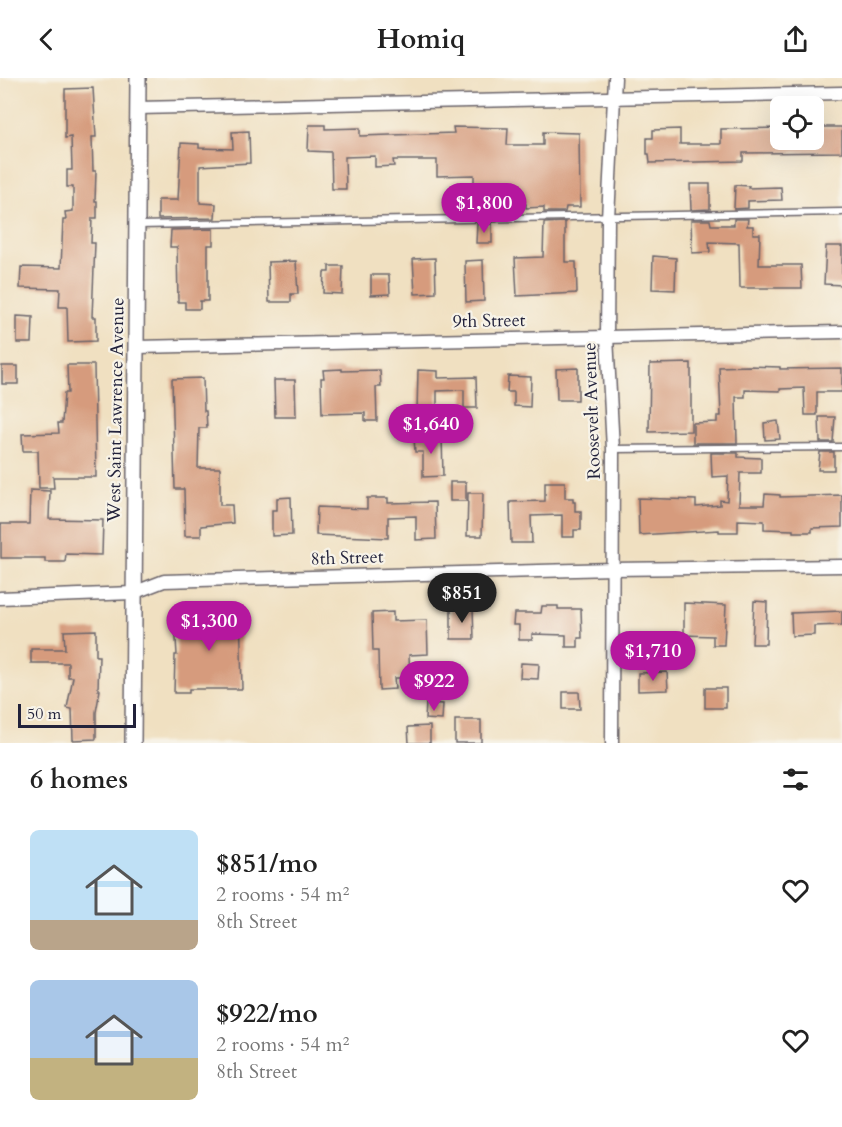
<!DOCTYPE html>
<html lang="en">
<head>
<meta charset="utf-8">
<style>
	:root { --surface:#fff; --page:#f6f6f6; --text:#222; --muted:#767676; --accent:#b5179e }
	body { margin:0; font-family:Cardo,serif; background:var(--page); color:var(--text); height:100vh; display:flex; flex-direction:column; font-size:22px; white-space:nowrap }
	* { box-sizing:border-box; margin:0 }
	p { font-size:20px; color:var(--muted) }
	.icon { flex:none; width:33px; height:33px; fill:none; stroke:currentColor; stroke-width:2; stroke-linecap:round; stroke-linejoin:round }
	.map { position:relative; height:665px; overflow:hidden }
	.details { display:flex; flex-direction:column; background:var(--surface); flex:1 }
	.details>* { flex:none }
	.tools { position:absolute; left:770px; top:18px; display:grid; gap:12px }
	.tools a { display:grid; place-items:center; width:54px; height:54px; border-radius:9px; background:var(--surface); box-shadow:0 6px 24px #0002; font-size:30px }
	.scale { position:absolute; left:18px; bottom:15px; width:118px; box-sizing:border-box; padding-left:6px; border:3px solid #22223b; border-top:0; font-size:16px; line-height:21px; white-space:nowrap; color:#22223b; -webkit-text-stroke:4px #f7f3e8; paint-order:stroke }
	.price { position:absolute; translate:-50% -51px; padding:0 14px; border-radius:21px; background:var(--accent); color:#fff; font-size:20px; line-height:39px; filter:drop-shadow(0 2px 3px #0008) }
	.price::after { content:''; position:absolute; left:50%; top:36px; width:18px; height:14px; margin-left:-9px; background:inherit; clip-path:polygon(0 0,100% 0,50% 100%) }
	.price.active { background:#222; color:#fff }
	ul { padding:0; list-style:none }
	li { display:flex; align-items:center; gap:18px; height:150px; padding:0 30px }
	li span { display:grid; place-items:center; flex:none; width:168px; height:120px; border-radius:9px; color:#555 }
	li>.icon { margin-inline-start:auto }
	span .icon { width:72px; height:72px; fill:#fffc; stroke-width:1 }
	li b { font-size:26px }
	h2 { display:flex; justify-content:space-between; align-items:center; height:72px; padding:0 30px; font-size:26px }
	header { display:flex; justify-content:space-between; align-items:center; height:78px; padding:0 30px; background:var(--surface); font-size:27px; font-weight:800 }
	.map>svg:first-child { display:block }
	.building { fill:#d69b7d }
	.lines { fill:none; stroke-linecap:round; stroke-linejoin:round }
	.service-casing { stroke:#6a646a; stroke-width:9 }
	.minor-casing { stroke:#6a646a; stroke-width:15 }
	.tertiary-casing { stroke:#6a646a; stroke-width:18 }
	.service { stroke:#fff; stroke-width:6 }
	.minor { stroke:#fff; stroke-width:12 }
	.tertiary { stroke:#fff; stroke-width:15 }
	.labels { text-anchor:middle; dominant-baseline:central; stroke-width:4.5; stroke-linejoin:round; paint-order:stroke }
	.street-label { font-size:18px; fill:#22223b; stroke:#f7f3e8 }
</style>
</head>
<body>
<header><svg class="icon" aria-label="back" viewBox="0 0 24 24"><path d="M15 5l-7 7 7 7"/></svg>Homiq<svg class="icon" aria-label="share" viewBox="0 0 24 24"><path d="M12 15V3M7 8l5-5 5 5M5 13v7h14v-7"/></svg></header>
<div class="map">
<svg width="842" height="665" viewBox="0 0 842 665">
	<rect width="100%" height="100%" fill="#f7f3e8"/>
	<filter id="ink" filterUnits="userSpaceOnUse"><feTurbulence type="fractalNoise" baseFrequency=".0167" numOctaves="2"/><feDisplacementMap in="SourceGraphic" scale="12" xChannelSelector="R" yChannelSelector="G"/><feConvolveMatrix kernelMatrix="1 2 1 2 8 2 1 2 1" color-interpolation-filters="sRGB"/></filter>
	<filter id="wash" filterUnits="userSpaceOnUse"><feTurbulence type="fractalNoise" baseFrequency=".008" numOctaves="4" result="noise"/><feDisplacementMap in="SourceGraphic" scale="24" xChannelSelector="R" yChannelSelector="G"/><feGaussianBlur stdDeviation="1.35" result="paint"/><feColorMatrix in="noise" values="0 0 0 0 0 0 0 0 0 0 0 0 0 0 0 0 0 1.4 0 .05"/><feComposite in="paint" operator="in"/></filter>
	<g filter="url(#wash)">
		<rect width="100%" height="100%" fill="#f0e0c1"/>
		<g id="blocks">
			<g class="building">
				<polygon points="93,10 96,59 92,59 93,93 96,93 95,123 97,123 97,140 92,140 91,165 95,165 92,239 96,239 96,263 68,264 67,229 59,229 60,211 20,210 21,189 61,190 63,142 66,142 65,134 73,133 73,109 67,109 67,92 72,92 71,59 65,60 65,11"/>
				<polygon points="309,47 325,47 325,51 360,50 360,58 454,55 453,49 508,50 507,67 543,67 543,54 579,55 580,129 566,129 565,134 544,134 544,129 526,130 526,126 510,127 510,115 474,116 474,97 437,98 437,82 393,82 394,88 375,89 375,78 345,79 346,111 332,111 331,74 308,73"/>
				<polygon points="813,49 842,49 842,74 743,75 743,83 650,85 649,76 647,76 647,60 653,60 653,52 680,51 680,66 721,66 721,51 779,50 779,62 813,62"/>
				<polygon points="249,53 250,85 200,88 200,125 216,126 215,140 158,141 158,122 178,122 181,65 199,66 199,70 233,71 232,54"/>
				<polygon points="690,106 710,106 710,131 691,132"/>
				<polygon points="735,107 749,108 748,110 781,109 782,122 748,123 748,130 734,131"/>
				<polygon points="734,141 748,141 747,148 753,148 753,156 760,156 759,187 801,187 802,210 740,210 739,165 709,164 710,174 692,175 691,142 710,142 711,147 734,147"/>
				<polygon points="565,144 565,184 576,184 577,215 517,218 515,180 543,179 544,145"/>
				<polygon points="477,146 492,146 492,165 476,165"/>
				<polygon points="213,151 213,167 208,167 208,223 200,223 200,231 185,231 185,224 178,224 177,169 170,169 171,152"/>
				<polygon points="826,168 842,168 842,207 824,206"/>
				<polygon points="653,178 676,180 675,212 652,211"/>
				<polygon points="435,180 436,215 415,216 413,181"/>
				<polygon points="483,182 484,223 466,224 465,183"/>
				<polygon points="296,183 298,216 291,216 291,224 269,224 268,184"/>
				<polygon points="329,188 343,188 342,216 323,215 324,194 329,194"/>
				<polygon points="371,197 389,197 390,216 371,217"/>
				<polygon points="17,238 33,239 32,265 17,265"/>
				<polygon points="691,285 691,353 649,354 650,286"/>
				<polygon points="67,287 94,287 96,399 53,399 54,410 39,410 38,373 23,373 22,356 59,355 58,345 62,345 64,315 68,315"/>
				<rect x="2" y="288" width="16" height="18"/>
				<polygon points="748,288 780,289 780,291 842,290 842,314 817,314 817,337 805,337 804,310 780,311 780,313 745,312 745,319 736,319 737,365 693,365 693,345 717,344 717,338 721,338 719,289"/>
				<polygon points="578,290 578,322 557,322 556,291"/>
				<polygon points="342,291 342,293 380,292 381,309 376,309 377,343 365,343 365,335 322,336 321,300 324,300 323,292"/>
				<polygon points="418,292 438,293 438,300 476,299 477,330 464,330 464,312 437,313 437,334 417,334"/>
				<polygon points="508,298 531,299 530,329 514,328 514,314 507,314"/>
				<polygon points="203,300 204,333 206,333 207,350 199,350 198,390 220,390 220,427 232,427 233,445 201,448 201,458 185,458 184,411 175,411 172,301"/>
				<polygon points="274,302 295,302 296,339 275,339"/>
				<polygon points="819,339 835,339 833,364 820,364"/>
				<polygon points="778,343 780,361 765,362 764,345"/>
				<polygon points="442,358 443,398 423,399 423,374 415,374 414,359"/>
				<polygon points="820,374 834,374 834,392 818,392"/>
				<polygon points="711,375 738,375 738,379 761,380 761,395 740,395 739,427 764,427 765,416 780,417 780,419 842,417 842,449 812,450 812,454 793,454 793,452 764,451 764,443 738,442 738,454 719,454 719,452 639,457 638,420 696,422 696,429 720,427 720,422 727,423 728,398 712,399"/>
				<rect x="450" y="404" width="16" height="19"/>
				<polygon points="545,404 565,404 565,420 573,420 573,424 575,424 575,433 581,433 581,452 574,452 574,459 562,459 562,437 531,438 532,465 511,465 510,424 545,423"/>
				<polygon points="30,412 50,413 49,441 103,442 102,477 66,476 65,484 45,484 45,480 1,480 1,446 29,446"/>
				<polygon points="468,415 483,415 482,458 467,458"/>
				<polygon points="291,419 292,457 272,458 272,432 277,432 277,420"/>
				<polygon points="367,420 388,420 388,425 435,424 436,461 416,462 416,438 388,439 388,460 316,457 317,429 367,431"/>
				<polygon points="754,523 767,524 766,566 752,566"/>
				<polygon points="684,525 726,527 724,567 713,567 713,558 684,557"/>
				<polygon points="542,528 558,528 558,531 581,531 582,560 578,560 578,569 566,569 566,557 532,556 532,562 519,562 519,547 513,547 514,535 541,535"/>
				<polygon points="240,530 242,611 189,611 189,615 174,615 175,577 177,577 175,545 186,544 186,538 210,537 210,531"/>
				<polygon points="451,530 473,530 474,561 451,561"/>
				<polygon points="842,533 842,547 814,548 814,557 792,558 791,535"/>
				<polygon points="393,534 393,543 427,542 428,576 409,577 410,600 394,600 395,611 379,612 378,573 373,573 372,535"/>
				<polygon points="96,552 96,578 99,578 98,612 100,612 96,634 96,661 73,662 72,631 67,630 73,599 68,599 68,585 31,585 31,571 65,571 64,553"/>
				<polygon points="521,585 539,586 538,601 520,600"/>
				<polygon points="667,594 668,612 638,613 638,595"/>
				<rect x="705" y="610" width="21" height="20"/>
				<polygon points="563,614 579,614 580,631 563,631"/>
				<polygon points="426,625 443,626 442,642 425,641"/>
				<rect x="455" y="642" width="26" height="23"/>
				<polygon points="430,648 430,665 409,665 408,649"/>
			</g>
		</g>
	</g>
	<g filter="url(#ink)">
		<use href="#blocks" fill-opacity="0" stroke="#6a646a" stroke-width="1.5"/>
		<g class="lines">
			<g class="service-casing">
				<g id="service">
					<polyline points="138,147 842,134"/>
					<polyline points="613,371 842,369"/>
				</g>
			</g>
			<g class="minor-casing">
				<g id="minor">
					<polyline points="138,30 842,15"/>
					<polyline points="137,269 842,254"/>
					<polyline points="0,520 133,515 164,503 613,491 842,488"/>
					<polyline points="612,665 613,371 607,259 608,140 615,0"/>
				</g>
			</g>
			<g class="tertiary-casing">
				<polyline id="tertiary" points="133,665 138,0"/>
			</g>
			<use href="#service" class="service"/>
			<use href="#minor" class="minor"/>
			<use href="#tertiary" class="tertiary"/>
		</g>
	</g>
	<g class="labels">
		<g class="street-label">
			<text transform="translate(489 243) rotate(-1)">9th Street</text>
			<text transform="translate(116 332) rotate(-89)">West Saint Lawrence Avenue</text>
			<text transform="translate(592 333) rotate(-92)">Roosevelt Avenue</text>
			<text transform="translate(347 480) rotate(-2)">8th Street</text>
		</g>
	</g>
</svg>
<div class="tools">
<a><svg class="icon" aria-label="locate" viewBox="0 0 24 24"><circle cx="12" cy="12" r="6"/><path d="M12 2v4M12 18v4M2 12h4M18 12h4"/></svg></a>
</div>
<div class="scale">50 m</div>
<b class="price" style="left:484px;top:156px">$1,800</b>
<b class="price" style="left:431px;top:377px">$1,640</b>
<b class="price active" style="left:462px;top:546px">$851</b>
<b class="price" style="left:209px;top:574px">$1,300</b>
<b class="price" style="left:653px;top:604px">$1,710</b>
<b class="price" style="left:434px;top:634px">$922</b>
</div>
<section class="details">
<h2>6 homes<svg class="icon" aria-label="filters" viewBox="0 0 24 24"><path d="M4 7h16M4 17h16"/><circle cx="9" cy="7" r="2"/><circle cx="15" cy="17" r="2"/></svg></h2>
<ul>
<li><span style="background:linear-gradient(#bfe0f5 75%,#b9a48a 0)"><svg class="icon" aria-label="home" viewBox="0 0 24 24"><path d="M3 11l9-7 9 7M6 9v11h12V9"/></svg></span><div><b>$851/mo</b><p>2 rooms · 54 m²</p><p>8th Street</p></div><svg class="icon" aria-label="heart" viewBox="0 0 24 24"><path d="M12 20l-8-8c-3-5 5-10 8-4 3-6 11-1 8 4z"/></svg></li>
<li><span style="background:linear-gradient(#a9c7e8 65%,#c2b280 0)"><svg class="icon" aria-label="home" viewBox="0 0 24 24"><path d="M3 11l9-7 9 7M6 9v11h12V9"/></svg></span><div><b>$922/mo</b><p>2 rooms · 54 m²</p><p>8th Street</p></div><svg class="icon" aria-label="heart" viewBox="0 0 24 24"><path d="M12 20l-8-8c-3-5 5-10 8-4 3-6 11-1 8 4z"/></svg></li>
</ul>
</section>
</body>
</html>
